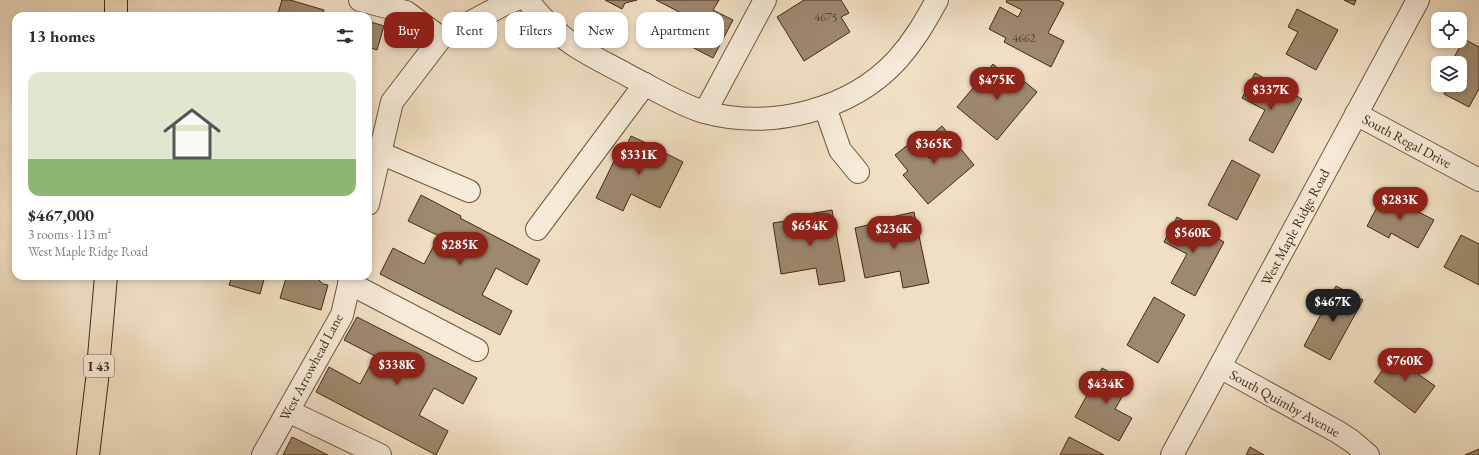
<!DOCTYPE html>
<html lang="en">
<head>
<meta charset="utf-8">
<style>
	:root { --surface:#fff; --page:#f2f2f3; --text:#2b2b33; --muted:#7c7c81; --accent:#8f2418 }
	body { margin:0; font-family:"EB Garamond",serif; background:var(--page); color:var(--text); height:100vh; display:flex; flex-direction:column; font-size:15px; white-space:nowrap }
	* { box-sizing:border-box; margin:0 }
	p { font-size:13px; color:var(--muted) }
	.icon { flex:none; width:22px; height:22px; fill:none; stroke:currentColor; stroke-width:2; stroke-linecap:round; stroke-linejoin:round }
	.map { position:relative; flex:1; overflow:hidden }
	.details { position:absolute; left:12px; top:12px; width:360px; height:268px; display:flex; flex-direction:column; background:var(--surface); border-radius:12px; box-shadow:0 2px 6px #0003 }
	.details>* { flex:none }
	.banner { position:absolute; left:384px; top:12px; width:380px; height:36px; display:flex; gap:8px }
	.tools { position:absolute; left:1431px; top:12px; display:grid; gap:8px }
	.tools a { display:grid; place-items:center; width:36px; height:36px; border-radius:8px; background:var(--surface); box-shadow:0 2px 6px #0003; font-size:20px }
	.price { position:absolute; translate:-50% -34px; padding:0 9px; border-radius:14px; background:var(--accent); color:#fff; font-size:13px; line-height:26px; filter:drop-shadow(0 1px 2px #0008) }
	.price::after { content:''; position:absolute; left:50%; top:24px; width:12px; height:9px; margin-left:-6px; background:inherit; clip-path:polygon(0 0,100% 0,50% 100%) }
	.price.selected { background:#222; color:#fff }
	ul { padding:0; list-style:none }
	li { display:grid; align-content:center; gap:8px; height:212px; padding:0 16px }
	li span { display:grid; place-items:center; height:124px; border-radius:12px; color:#555 }
	li>.icon { margin-inline-start:auto }
	span .icon { width:72px; height:72px; fill:#fffc; stroke-width:1 }
	li b { font-size:17px }
	h2 { display:flex; justify-content:space-between; align-items:center; height:48px; padding:0 16px; font-size:17px }
	.tag { padding:0 14px; border-radius:12px; background:var(--surface); box-shadow:0 2px 6px #0003; font-size:14px; line-height:36px }
	.tag.selected { background:var(--accent); color:#fff }
	.map>svg:first-child { display:block }
	.building { fill:#9e886e; stroke:#442a11 }
	.lines { fill:none; stroke-linecap:round; stroke-linejoin:round }
	.minor-casing { stroke:#6f573e; stroke-width:24 }
	.highway-casing { stroke:#442a11; stroke-width:24 }
	.minor { stroke:#f6ead8; stroke-width:22 }
	.highway { stroke:#f1dfc3; stroke-width:22 }
	.labels { text-anchor:middle; dominant-baseline:central; stroke-width:3; stroke-linejoin:round; paint-order:stroke }
	.number-label { font-size:12px; fill:#5a4228 }
	.shield { fill:#f6ead8; stroke:#79644d; stroke-width:1 }
	.shield-label { font-size:13px; font-weight:bold; fill:#442a11 }
	.street-label { font-size:14px; fill:#442a11; stroke:#f6ead8 }
</style>
</head>
<body>
<div class="map">
<svg width="1479" height="455" viewBox="0 0 1479 455">
	<rect width="100%" height="100%" fill="#f1dfc3"/>
	<filter id="stains"><feTurbulence type="fractalNoise" baseFrequency=".005" numOctaves="4"/><feColorMatrix values="0 0 0 0 .2 0 0 0 0 .09 0 0 0 0 .02 0 0 0 .5 -.17"/></filter>
	<radialGradient id="worn" r=".72"><stop offset=".6" stop-color="#630" stop-opacity="0"/><stop offset="1" stop-color="#630" stop-opacity=".3"/></radialGradient>
	<g class="building">
		<polygon points="282,0 290,0 324,10 322,16 277,16"/>
		<polygon points="605,0 637,0 625,3 622,9"/>
		<polygon points="656,0 719,0 713,10 733,20 713,58 690,46 685,15"/>
		<polygon points="804,0 841,0 849,13 841,17 850,32 804,61 777,17"/>
		<polygon points="1007,0 1058,0 1064,3 1048,33 1064,41 1051,67 1004,42 1006,38 989,29 1000,7 1018,17 1022,10 1006,2"/>
		<polygon points="1344,0 1356,0 1354,5"/>
		<polygon points="1297,9 1338,30 1316,70 1286,54 1298,32 1288,27"/>
		<polygon points="368,21 384,26 377,50 368,47"/>
		<polygon points="1464,39 1479,47 1479,89 1469,107 1444,94 1449,85 1460,85 1460,63 1451,63"/>
		<polygon points="993,64 1007,76 1012,71 1037,92 997,140 957,107"/>
		<polygon points="1255,73 1302,99 1273,153 1249,140 1265,110 1242,98"/>
		<polygon points="942,126 974,165 928,204 903,175 908,171 895,155 914,140 929,158 933,154 923,142"/>
		<polygon points="631,136 653,146 645,163 651,167 659,150 683,162 660,208 631,194 623,211 596,198 618,153 622,155"/>
		<polygon points="1232,160 1260,175 1237,220 1208,205"/>
		<polygon points="1384,194 1434,220 1418,248 1391,233 1389,238 1367,226"/>
		<polygon points="421,195 461,216 460,218 540,260 527,285 496,268 482,295 512,311 500,335 380,274 393,248 424,264 439,236 408,221"/>
		<polygon points="832,210 845,281 819,285 816,268 781,274 773,223 802,218 802,215"/>
		<polygon points="914,212 929,283 903,288 900,271 865,278 855,228 880,222 883,239 891,237 887,218"/>
		<polygon points="1177,217 1224,242 1195,296 1171,283 1187,254 1164,242"/>
		<polygon points="1461,235 1479,244 1479,285 1444,267"/>
		<polygon points="232,276 265,276 260,294 229,285"/>
		<polygon points="279,276 315,276 323,284 328,285 321,310 280,298 286,278"/>
		<polygon points="1336,286 1363,300 1330,360 1304,346"/>
		<polygon points="1154,297 1185,315 1158,363 1127,345"/>
		<polygon points="357,317 477,378 463,404 434,388 419,415 448,431 436,455 316,392 329,367 360,384 375,356 344,340"/>
		<polygon points="1396,351 1421,369 1418,374 1435,386 1415,413 1374,382"/>
		<polygon points="1102,368 1130,383 1115,409 1132,418 1119,441 1075,417"/>
		<polygon points="292,437 328,455 283,455"/>
		<polygon points="1069,437 1104,455 1060,455"/>
		<polygon points="1250,447 1264,455 1246,455"/>
		<polygon points="1479,449 1479,455 1465,455"/>
	</g>
	<g class="lines">
		<g class="minor-casing">
			<g id="minor">
				<polyline points="360,0 406,12 441,38"/>
				<path d="M 527,0 C 539,15 552,29 568,41 C 587,55 610,65 631,77 C 655,89 678,104 704,112 C 770,130 850,111 897,60 C 914,41 925,22 937,0"/>
				<polyline points="825,107 840,150 858,172"/>
				<polyline points="705,112 765,0"/>
				<polyline points="1356,114 1479,180"/>
				<polyline points="380,153 469,191"/>
				<polyline points="368,204 392,102 441,38 501,6 515,0"/>
				<polyline points="537,229 645,84"/>
				<polyline points="349,283 477,350"/>
				<polyline points="1220,367 1338,432 1353,442 1368,455"/>
				<polyline points="288,411 380,455"/>
				<polyline points="263,455 342,315 351,276"/>
				<polyline points="1172,455 1418,0"/>
			</g>
		</g>
		<g class="highway-casing">
			<g id="highway">
				<polyline points="116,0 116,16"/>
				<polyline points="88,455 97,380 106,276"/>
			</g>
		</g>
		<use href="#minor" class="minor"/>
		<use href="#highway" class="highway"/>
	</g>
	<g class="labels">
		<g class="number-label">
			<text x="826" y="17">4675</text>
			<text x="1024" y="38">4662</text>
		</g>
		<rect class="shield" x="84" y="355" width="30" height="22" rx="3"/>
		<g class="shield-label">
			<text x="99" y="366">I 43</text>
		</g>
		<g class="street-label">
			<text transform="translate(1407 141) rotate(28)">South Regal Drive</text>
			<text transform="translate(1295 227) rotate(-62)">West Maple Ridge Road</text>
			<text transform="translate(311 367) rotate(-62)">West Arrowhead Lane</text>
			<text transform="translate(1285 403) rotate(29)">South Quimby Avenue</text>
		</g>
	</g>
	<rect width="100%" height="100%" filter="url(#stains)"/>
	<rect width="100%" height="100%" fill="url(#worn)"/>
</svg>
<div class="tools">
<a><svg class="icon" aria-label="locate" viewBox="0 0 24 24"><circle cx="12" cy="12" r="6"/><path d="M12 2v4M12 18v4M2 12h4M18 12h4"/></svg></a>
<a><svg class="icon" aria-label="layers" viewBox="0 0 24 24"><path d="M12 4l9 5-9 5-9-5zM3 14l9 5 9-5"/></svg></a>
</div>
<b class="price" style="left:997px;top:101px">$475K</b>
<b class="price" style="left:1271px;top:111px">$337K</b>
<b class="price" style="left:934px;top:165px">$365K</b>
<b class="price" style="left:639px;top:176px">$331K</b>
<b class="price" style="left:1400px;top:221px">$283K</b>
<b class="price" style="left:810px;top:247px">$654K</b>
<b class="price" style="left:894px;top:250px">$236K</b>
<b class="price" style="left:1193px;top:254px">$560K</b>
<b class="price" style="left:460px;top:266px">$285K</b>
<b class="price selected" style="left:1333px;top:323px">$467K</b>
<b class="price" style="left:1405px;top:382px">$760K</b>
<b class="price" style="left:397px;top:386px">$338K</b>
<b class="price" style="left:1106px;top:405px">$434K</b>
<div class="banner">
<a class="tag selected">Buy</a>
<a class="tag">Rent</a>
<a class="tag">Filters</a>
<a class="tag">New</a>
<a class="tag">Apartment</a>
</div>
<section class="details">
<h2>13 homes<svg class="icon" aria-label="filters" viewBox="0 0 24 24"><path d="M4 7h16M4 17h16"/><circle cx="9" cy="7" r="2"/><circle cx="15" cy="17" r="2"/></svg></h2>
<ul>
<li><span style="background:linear-gradient(#dfe7d0 70%,#8fb573 0)"><svg class="icon" aria-label="home" viewBox="0 0 24 24"><path d="M3 11l9-7 9 7M6 9v11h12V9"/></svg></span><div><b>$467,000</b><p>3 rooms · 113 m²</p><p>West Maple Ridge Road</p></div></li>
</ul>
</section>
</div>
</body>
</html>
